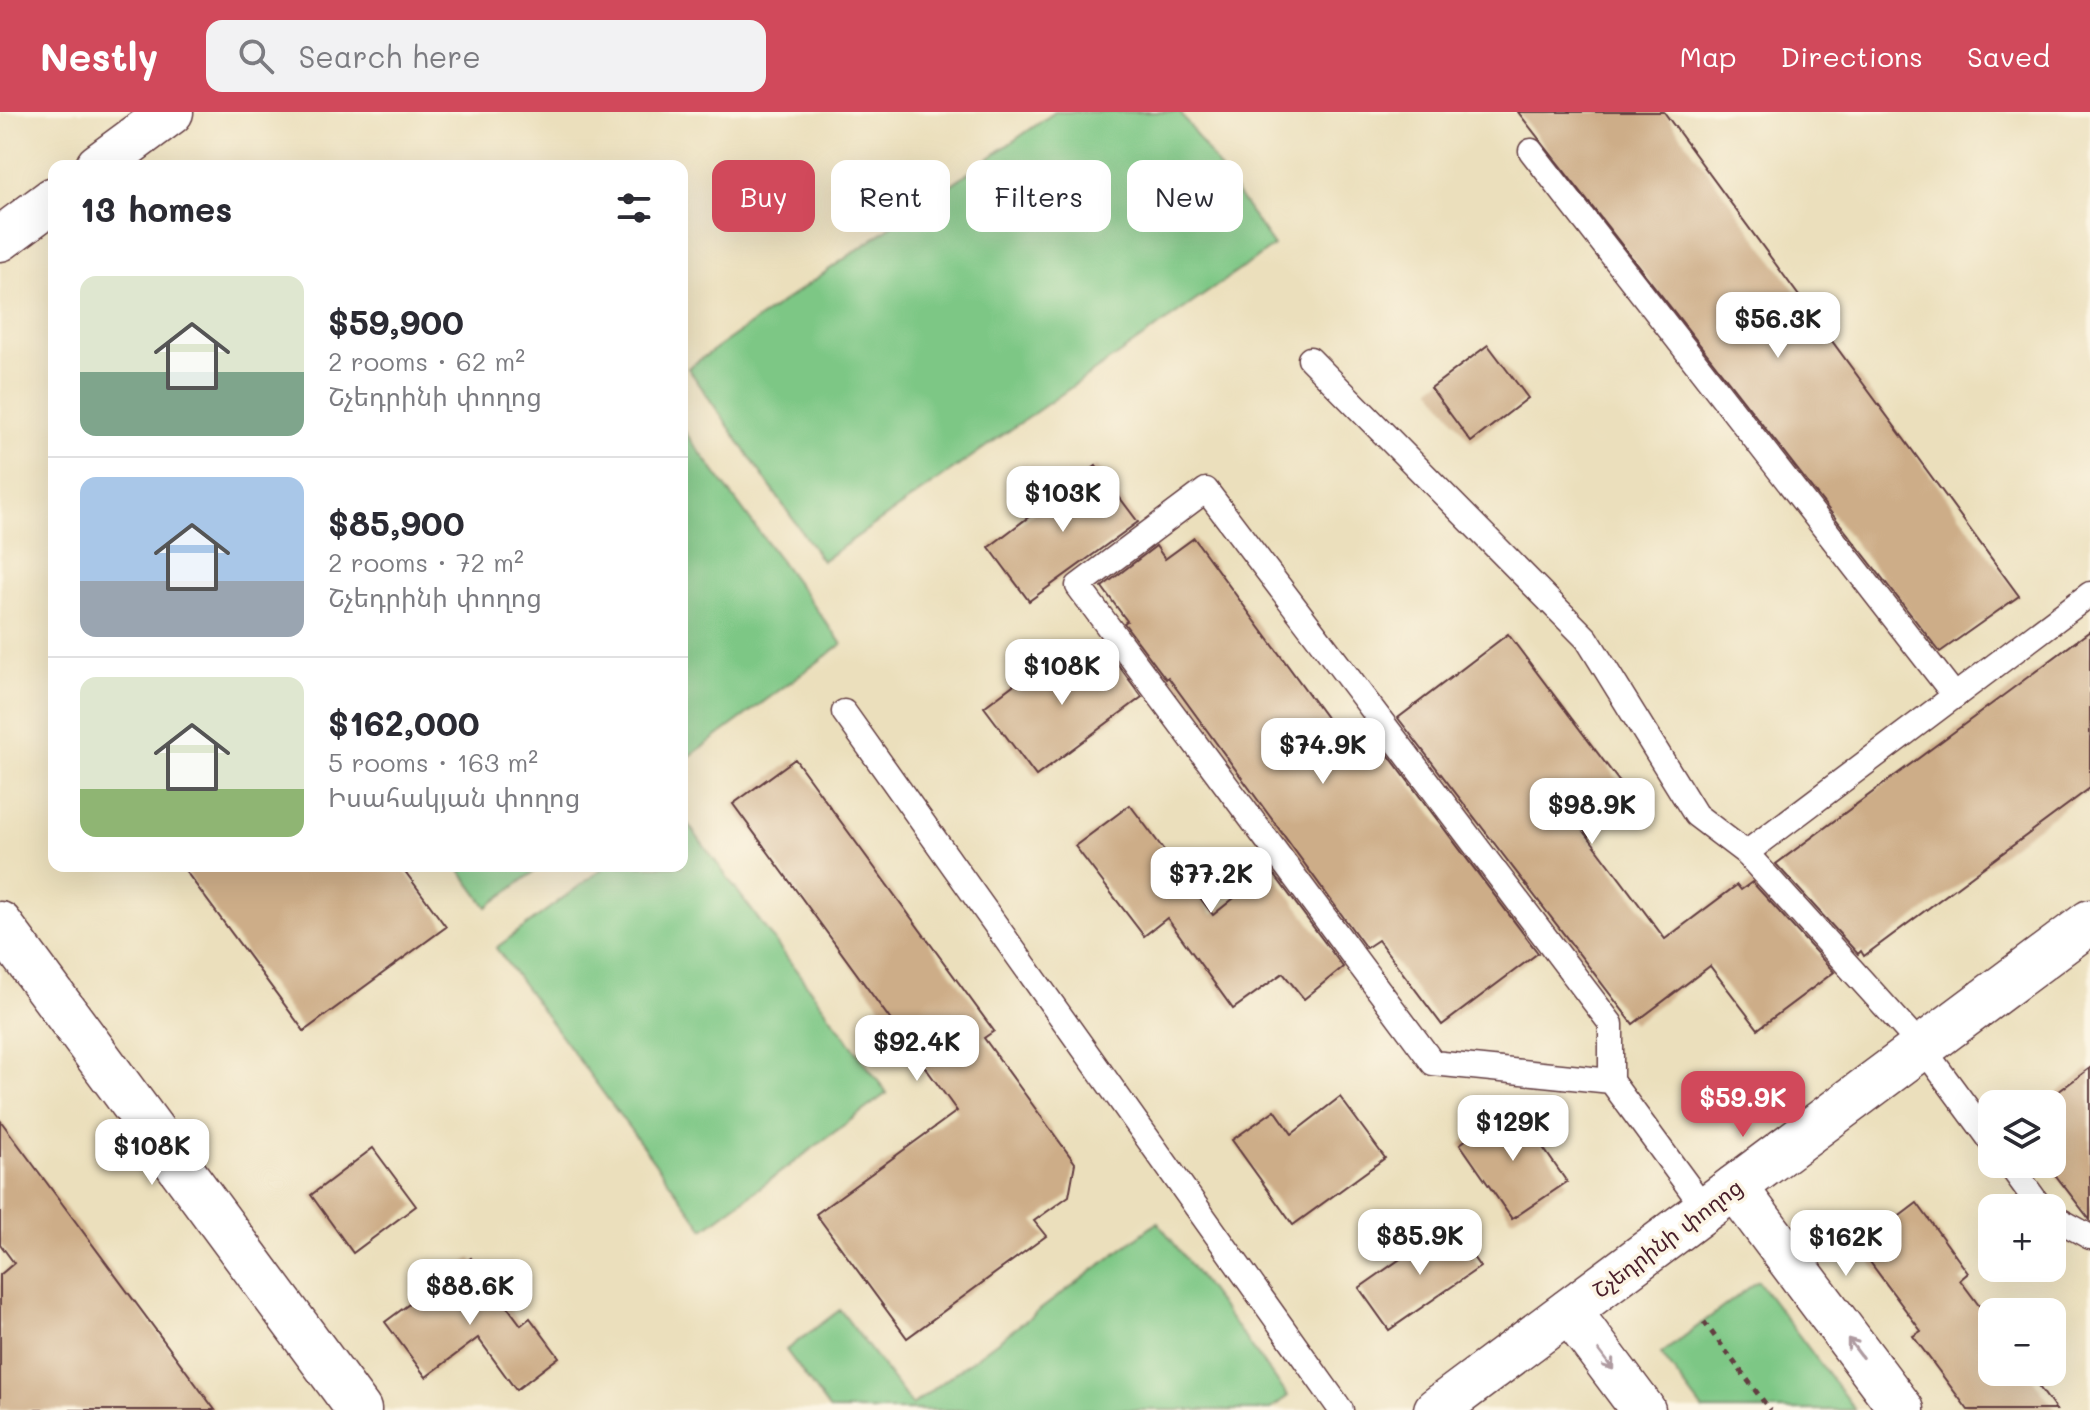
<!DOCTYPE html>
<html lang="en">
<head>
<meta charset="utf-8">
<style>
	:root { --surface:#fff; --page:#f2f2f3; --text:#2b2b33; --muted:#7c7c81; --line:#e1e1e2; --accent:#d1495b }
	body { margin:0; font-family:Mali,"Noto Sans Armenian",sans-serif; background:var(--page); color:var(--text); height:100vh; display:flex; flex-direction:column; font-size:30px; white-space:nowrap }
	* { box-sizing:border-box; margin:0 }
	p { font-size:26px; color:var(--muted) }
	.icon { flex:none; width:44px; height:44px; fill:none; stroke:currentColor; stroke-width:2; stroke-linecap:round; stroke-linejoin:round }
	.map { position:relative; flex:1; overflow:hidden }
	.drawer { position:absolute; left:48px; top:48px; width:640px; height:712px; display:flex; flex-direction:column; background:var(--surface); border-radius:16px; box-shadow:0 8px 32px #0002 }
	.drawer>* { flex:none }
	.banner { position:absolute; left:712px; top:48px; width:760px; height:72px; display:flex; gap:16px }
	.controls { position:absolute; left:1978px; top:978px; display:grid; gap:16px }
	.controls a { display:grid; place-items:center; width:88px; height:88px; border-radius:16px; background:var(--surface); box-shadow:0 8px 32px #0002; font-size:40px }
	.price { position:absolute; translate:-50% -68px; padding:0 18px; border-radius:16px; background:#fff; color:#222; font-size:26px; line-height:52px; filter:drop-shadow(0 2px 4px #0008) }
	.price::after { content:''; position:absolute; left:50%; top:48px; width:24px; height:18px; margin-left:-12px; background:inherit; clip-path:polygon(0 0,100% 0,50% 100%) }
	.price.on { background:var(--accent); color:#fff }
	ul { padding:0; list-style:none }
	li { display:flex; align-items:center; gap:24px; height:200px; padding:0 32px }
	li+li { border-top:2px solid var(--line) }
	li span { display:grid; place-items:center; flex:none; width:224px; height:160px; border-radius:16px; color:#555 }
	li>.icon { margin-inline-start:auto }
	span .icon { width:96px; height:96px; fill:#fffc; stroke-width:1 }
	li b { font-size:34px }
	h2 { display:flex; justify-content:space-between; align-items:center; height:96px; padding:0 32px; font-size:34px }
	.chip { padding:0 28px; border-radius:16px; background:var(--surface); box-shadow:0 8px 32px #0002; font-size:28px; line-height:72px }
	.chip.on { background:var(--accent); color:#fff }
	header { display:flex; align-items:center; gap:48px; box-sizing:border-box; height:112px; padding:0 40px; background:var(--accent); color:#fff }
	header strong { font-size:38px }
	nav { display:flex; gap:44px; margin-inline-start:auto; font-size:28px }
	.search { width:560px; height:72px; background:var(--page); display:flex; align-items:center; gap:20px; box-sizing:border-box; padding:0 28px; border-radius:16px; color:var(--muted); font-size:30px }
	.map>svg:first-child { display:block }
	.green { fill:#7dc785; stroke:#647358; stroke-width:2 }
	.building { fill:#cdad88 }
	.lines { fill:none; stroke-linecap:round; stroke-linejoin:round }
	.service-casing { stroke:#623c41; stroke-width:27 }
	.minor-casing { stroke:#623c41; stroke-width:47 }
	.tertiary-casing { stroke:#623c41; stroke-width:47 }
	.path { stroke:#623c41; stroke-width:5; stroke-dasharray:6 6; stroke-linecap:butt }
	.service { stroke:#fff; stroke-width:24 }
	.minor { stroke:#fff; stroke-width:44 }
	.tertiary { stroke:#fff; stroke-width:44 }
	.oneway { stroke:#ae9aa0 }
	.labels { text-anchor:middle; dominant-baseline:central; stroke-width:7; stroke-linejoin:round; paint-order:stroke }
	.street-label { font-size:22px; fill:#4a1f2b; stroke:#fcf5e5 }
</style>
</head>
<body>
<header>
<strong>Nestly</strong>
<div class="search"><svg class="icon" aria-label="search" viewBox="0 0 24 24"><circle cx="10" cy="10" r="6"/><path d="M15 15l6 6"/></svg>Search here</div>
<nav><a>Map</a><a>Directions</a><a>Saved</a></nav>
</header>
<div class="map">
<svg width="2090" height="1298" viewBox="0 0 2090 1298">
	<rect width="100%" height="100%" fill="#fcf5e5"/>
	<filter id="ink" filterUnits="userSpaceOnUse"><feTurbulence type="fractalNoise" baseFrequency=".0125" numOctaves="2"/><feDisplacementMap in="SourceGraphic" scale="16" xChannelSelector="R" yChannelSelector="G"/><feConvolveMatrix kernelMatrix="1 2 1 2 8 2 1 2 1" color-interpolation-filters="sRGB"/></filter>
	<filter id="wash" filterUnits="userSpaceOnUse"><feTurbulence type="fractalNoise" baseFrequency=".006" numOctaves="4" result="noise"/><feDisplacementMap in="SourceGraphic" scale="32" xChannelSelector="R" yChannelSelector="G"/><feGaussianBlur stdDeviation="1.8" result="paint"/><feColorMatrix in="noise" values="0 0 0 0 0 0 0 0 0 0 0 0 0 0 0 0 0 1.4 0 .05"/><feComposite in="paint" operator="in"/></filter>
	<g filter="url(#wash)">
		<rect width="100%" height="100%" fill="#ebdfbc"/>
		<g class="green">
			<polygon points="1055,0 1180,0 1274,134 822,449 688,256"/>
			<polygon points="682,316 842,532 682,650"/>
			<polygon points="682,704 887,981 704,1117 496,836 606,754 682,754"/>
			<polygon points="457,754 542,754 487,795"/>
			<polygon points="1158,1110 1288,1284 1269,1298 830,1298 786,1238 840,1198 912,1293"/>
			<polygon points="1758,1169 1855,1298 1703,1298 1661,1242"/>
		</g>
		<g id="blocks">
			<g class="building">
				<polygon points="1518,0 1664,0 2019,484 1940,540"/>
				<polygon points="1488,233 1528,286 1471,330 1431,276"/>
				<polygon points="1096,354 1138,410 1029,489 989,435"/>
				<polygon points="1194,426 1352,641 1374,624 1538,841 1442,913 1378,828 1366,836 1168,565 1166,567 1124,511 1127,509 1102,475 1156,434 1165,447"/>
				<polygon points="2090,519 2090,676 1864,844 1861,839 1858,842 1776,752"/>
				<polygon points="1508,522 1624,676 1578,711 1665,827 1737,773 1741,778 1752,770 1834,860 1758,917 1710,854 1633,912 1398,606"/>
				<polygon points="1101,530 1142,585 1036,664 984,595 1045,549 1056,563"/>
				<polygon points="795,647 994,919 984,926 1075,1051 1069,1084 1034,1109 1046,1124 907,1226 816,1102 957,999 733,692"/>
				<polygon points="1130,693 1213,803 1270,757 1343,855 1304,887 1283,861 1233,897 1167,806 1144,824 1075,734"/>
				<polygon points="182,754 401,754 446,815 304,919"/>
				<polygon points="2090,956 2090,1108 2047,1052 2052,1052 2052,992 2042,992"/>
				<polygon points="1340,985 1385,1046 1293,1113 1232,1028 1275,998 1292,1022"/>
				<polygon points="1514,994 1567,1070 1512,1107 1460,1032"/>
				<polygon points="0,1008 61,1090 215,1298 0,1298 0,1163 14,1151 0,1132"/>
				<polygon points="373,1036 416,1094 353,1141 311,1083"/>
				<polygon points="1917,1091 1968,1161 1960,1168 1992,1211 1992,1260 2028,1260 2056,1298 1968,1298 1913,1224 1921,1219 1859,1135"/>
				<polygon points="1450,1112 1480,1155 1389,1218 1359,1176"/>
				<polygon points="471,1146 521,1213 530,1206 559,1245 516,1278 478,1226 426,1265 385,1210"/>
			</g>
		</g>
	</g>
	<g filter="url(#ink)">
		<use href="#blocks" fill-opacity="0" stroke="#623c41" stroke-width="2"/>
		<g class="lines">
			<g class="service-casing">
				<g id="service">
					<polyline points="1531,39 1955,584"/>
					<polyline points="1310,247 1587,527 1696,703 1746,741 1922,935 1992,1030"/>
					<polyline points="844,600 1341,1298"/>
					<polyline points="1746,741 2090,482"/>
					<polyline points="1611,969 1433,951 1078,474 1206,378 1611,912 1611,969 1705,1097"/>
					<polyline points="2009,1052 2041,1096"/>
					<polyline points="2052,1104 2090,1125"/>
				</g>
			</g>
			<g class="minor-casing">
				<g id="minor">
					<polyline points="98,54 171,0"/>
					<polyline points="0,127 54,87"/>
					<polyline points="0,812 359,1298"/>
				</g>
			</g>
			<g class="tertiary-casing">
				<g id="tertiary">
					<polyline points="1735,1075 1902,1298"/>
					<polyline points="1569,1199 1643,1298"/>
					<polyline points="1436,1298 2090,810"/>
				</g>
			</g>
			<polyline class="path" points="1704,1210 1770,1298"/>
			<use href="#service" class="service"/>
			<use href="#minor" class="minor"/>
			<use href="#tertiary" class="tertiary"/>
		</g>
		<defs><path id="oneway-shaft" d="M-6 0H5M1.5-3L5.5 0L1.5 3" fill="none" stroke-width="1.6" stroke-linecap="round" stroke-linejoin="round" transform="scale(2)"/></defs>
		<g class="oneway">
			<use href="#oneway-shaft" transform="translate(1855 1236) rotate(-127)"/>
			<use href="#oneway-shaft" transform="translate(1606 1248) rotate(53)"/>
		</g>
	</g>
	<g class="labels">
		<g class="street-label">
			<text transform="translate(1667 1126) rotate(-37)">Շչեդրինի փողոց</text>
		</g>
	</g>
</svg>
<div class="controls">
<a><svg class="icon" aria-label="layers" viewBox="0 0 24 24"><path d="M12 4l9 5-9 5-9-5zM3 14l9 5 9-5"/></svg></a>
<a>+</a>
<a>−</a>
</div>
<b class="price" style="left:1778px;top:248px">$56.3K</b>
<b class="price" style="left:1063px;top:422px">$103K</b>
<b class="price" style="left:1062px;top:595px">$108K</b>
<b class="price" style="left:1323px;top:674px">$74.9K</b>
<b class="price" style="left:1592px;top:734px">$98.9K</b>
<b class="price" style="left:1211px;top:803px">$77.2K</b>
<b class="price" style="left:917px;top:971px">$92.4K</b>
<b class="price on" style="left:1743px;top:1027px">$59.9K</b>
<b class="price" style="left:1513px;top:1051px">$129K</b>
<b class="price" style="left:152px;top:1075px">$108K</b>
<b class="price" style="left:1420px;top:1165px">$85.9K</b>
<b class="price" style="left:1846px;top:1166px">$162K</b>
<b class="price" style="left:470px;top:1215px">$88.6K</b>
<div class="banner">
<a class="chip on">Buy</a>
<a class="chip">Rent</a>
<a class="chip">Filters</a>
<a class="chip">New</a>
</div>
<section class="drawer">
<h2>13 homes<svg class="icon" aria-label="filters" viewBox="0 0 24 24"><path d="M4 7h16M4 17h16"/><circle cx="9" cy="7" r="2"/><circle cx="15" cy="17" r="2"/></svg></h2>
<ul>
<li><span style="background:linear-gradient(#dfe7d0 60%,#7fa58c 0)"><svg class="icon" aria-label="home" viewBox="0 0 24 24"><path d="M3 11l9-7 9 7M6 9v11h12V9"/></svg></span><div><b>$59,900</b><p>2 rooms · 62 m²</p><p>Շչեդրինի փողոց</p></div></li>
<li><span style="background:linear-gradient(#a9c7e8 65%,#9aa5b1 0)"><svg class="icon" aria-label="home" viewBox="0 0 24 24"><path d="M3 11l9-7 9 7M6 9v11h12V9"/></svg></span><div><b>$85,900</b><p>2 rooms · 72 m²</p><p>Շչեդրինի փողոց</p></div></li>
<li><span style="background:linear-gradient(#dfe7d0 70%,#8fb573 0)"><svg class="icon" aria-label="home" viewBox="0 0 24 24"><path d="M3 11l9-7 9 7M6 9v11h12V9"/></svg></span><div><b>$162,000</b><p>5 rooms · 163 m²</p><p>Իսահակյան փողոց</p></div></li>
</ul>
</section>
</div>
</body>
</html>
